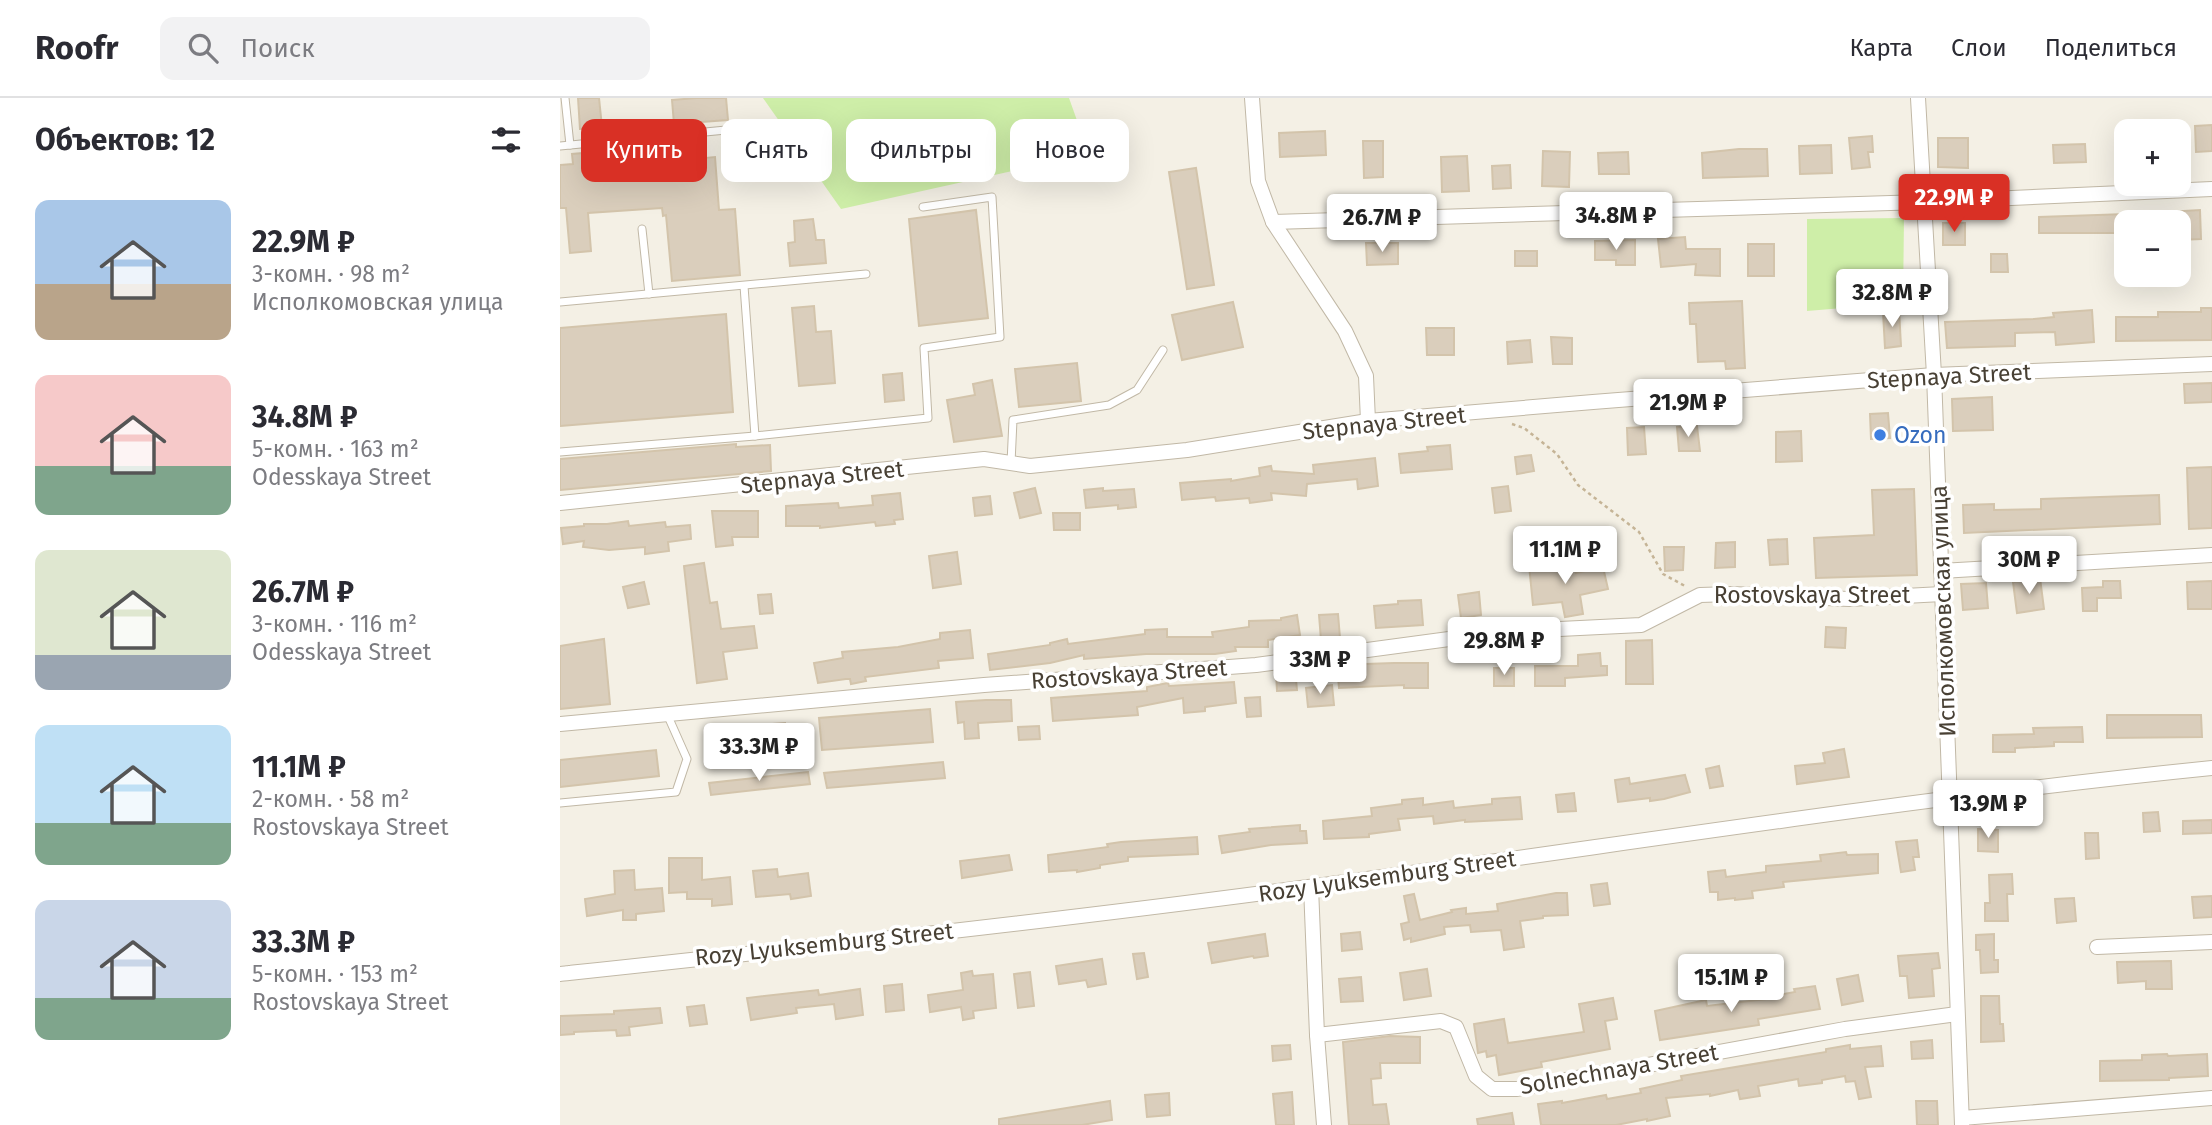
<!DOCTYPE html>
<html lang="ru">
<head>
<meta charset="utf-8">
<style>
	:root { --surface:#fff; --page:#f2f2f3; --text:#2b2b33; --muted:#7c7c81; --line:#e1e1e2; --accent:#d93025 }
	body { margin:0; font-family:"Fira Sans",sans-serif; background:var(--page); color:var(--text); height:100vh; display:flex; flex-direction:column; font-size:26px; white-space:nowrap }
	* { box-sizing:border-box; margin:0 }
	p { font-size:23px; color:var(--muted) }
	.icon { flex:none; width:38px; height:38px; fill:none; stroke:currentColor; stroke-width:2; stroke-linecap:round; stroke-linejoin:round }
	.map { position:relative; flex:1; overflow:hidden }
	.sheet { display:flex; flex-direction:column; background:var(--surface); width:560px }
	.sheet>* { flex:none }
	.hud { position:absolute; left:21px; top:21px; width:665px; height:63px; display:flex; gap:14px }
	.buttons { position:absolute; left:1554px; top:21px; display:grid; gap:14px }
	.buttons a { display:grid; place-items:center; width:77px; height:77px; border-radius:14px; background:var(--surface); box-shadow:0 7px 28px #0002; font-size:35px }
	.price { position:absolute; translate:-50% -60px; padding:0 16px; border-radius:7px; background:#fff; color:#222; font-size:23px; line-height:46px; filter:drop-shadow(0 2px 4px #0008) }
	.price::after { content:''; position:absolute; left:50%; top:42px; width:21px; height:16px; margin-left:-10px; background:inherit; clip-path:polygon(0 0,100% 0,50% 100%) }
	.price.active { background:var(--accent); color:#fff }
	ul { padding:0; list-style:none }
	li { display:flex; align-items:center; gap:21px; height:175px; padding:0 35px }
	li span { display:grid; place-items:center; flex:none; width:196px; height:140px; border-radius:14px; color:#555 }
	li>.icon { margin-inline-start:auto }
	span .icon { width:84px; height:84px; fill:#fffc; stroke-width:1 }
	li b { font-size:30px }
	h2 { display:flex; justify-content:space-between; align-items:center; height:84px; padding:0 35px; font-size:30px }
	.chip { padding:0 24px; border-radius:14px; background:var(--surface); box-shadow:0 7px 28px #0002; font-size:24px; line-height:63px }
	.chip.active { background:var(--accent); color:#fff }
	header { display:flex; align-items:center; gap:42px; box-sizing:border-box; height:98px; padding:0 35px; background:var(--surface); border-bottom:2px solid var(--line) }
	header strong { font-size:33px }
	nav { display:flex; gap:38px; margin-inline-start:auto; font-size:24px }
	.search { width:490px; height:63px; background:var(--page); display:flex; align-items:center; gap:18px; box-sizing:border-box; padding:0 24px; border-radius:14px; color:var(--muted); font-size:26px }
	main { display:flex; flex:1; min-height:0 }
	.map>svg:first-child { display:block }
	.green { fill:#ceeea8 }
	.building { fill:#dacebc; stroke:#d3c4ab; stroke-width:2 }
	.lines { fill:none; stroke-linecap:round; stroke-linejoin:round }
	.service-casing { stroke:#c1b8a6; stroke-width:9 }
	.minor-casing { stroke:#c1b8a6; stroke-width:16 }
	.path { stroke:#c5b496; stroke-width:2.5; stroke-dasharray:3.5 3.5; stroke-linecap:butt }
	.service { stroke:#fff; stroke-width:7 }
	.minor { stroke:#fff; stroke-width:14 }
	.shop-dot { fill:#3f7fe0; stroke:#fff; stroke-width:2.5 }
	.labels { text-anchor:middle; dominant-baseline:central; stroke-width:7; stroke-linejoin:round; paint-order:stroke }
	.street-label { font-size:23px; fill:#484034; stroke:#fff }
	.shop-label { font-size:23px; fill:#366cbe; stroke:#fff; text-anchor:start }
</style>
</head>
<body>
<header>
<strong>Roofr</strong>
<div class="search"><svg class="icon" aria-label="search" viewBox="0 0 24 24"><circle cx="10" cy="10" r="6"/><path d="M15 15l6 6"/></svg>Поиск</div>
<nav><a>Карта</a><a>Слои</a><a>Поделиться</a></nav>
</header>
<main>
<section class="sheet">
<h2>Объектов: 12<svg class="icon" aria-label="filters" viewBox="0 0 24 24"><path d="M4 7h16M4 17h16"/><circle cx="9" cy="7" r="2"/><circle cx="15" cy="17" r="2"/></svg></h2>
<ul>
<li><span style="background:linear-gradient(#a9c7e8 60%,#b9a48a 0)"><svg class="icon" aria-label="home" viewBox="0 0 24 24"><path d="M3 11l9-7 9 7M6 9v11h12V9"/></svg></span><div><b>22.9M ₽</b><p>3-комн. · 98 m²</p><p>Исполкомовская улица</p></div></li>
<li><span style="background:linear-gradient(#f6c9c9 65%,#7fa58c 0)"><svg class="icon" aria-label="home" viewBox="0 0 24 24"><path d="M3 11l9-7 9 7M6 9v11h12V9"/></svg></span><div><b>34.8M ₽</b><p>5-комн. · 163 m²</p><p>Odesskaya Street</p></div></li>
<li><span style="background:linear-gradient(#dfe7d0 75%,#9aa5b1 0)"><svg class="icon" aria-label="home" viewBox="0 0 24 24"><path d="M3 11l9-7 9 7M6 9v11h12V9"/></svg></span><div><b>26.7M ₽</b><p>3-комн. · 116 m²</p><p>Odesskaya Street</p></div></li>
<li><span style="background:linear-gradient(#bfe0f5 70%,#7fa58c 0)"><svg class="icon" aria-label="home" viewBox="0 0 24 24"><path d="M3 11l9-7 9 7M6 9v11h12V9"/></svg></span><div><b>11.1M ₽</b><p>2-комн. · 58 m²</p><p>Rostovskaya Street</p></div></li>
<li><span style="background:linear-gradient(#c9d6e8 70%,#7fa58c 0)"><svg class="icon" aria-label="home" viewBox="0 0 24 24"><path d="M3 11l9-7 9 7M6 9v11h12V9"/></svg></span><div><b>33.3M ₽</b><p>5-комн. · 153 m²</p><p>Rostovskaya Street</p></div></li>
</ul>
</section>
<div class="map">
<svg width="1652" height="1027" viewBox="0 0 1652 1027">
	<rect width="100%" height="100%" fill="#f4f0e5"/>
	<g class="green">
		<polygon points="203,0 509,0 529,56 281,111"/>
		<polygon points="1344,120 1343,205 1247,213 1247,121"/>
	</g>
	<g class="building">
		<polygon points="18,0 39,0 42,29 20,31"/>
		<polygon points="136,0 166,0 168,22 114,26 112,2"/>
		<polygon points="1652,27 1652,53 1636,54 1635,28"/>
		<polygon points="765,33 766,57 720,59 719,35"/>
		<polygon points="1312,38 1313,54 1308,54 1310,69 1292,71 1289,40"/>
		<polygon points="1378,40 1408,40 1408,70 1378,69"/>
		<polygon points="803,43 823,43 823,79 804,80"/>
		<polygon points="1525,46 1526,64 1494,65 1493,47"/>
		<polygon points="1271,47 1272,75 1240,76 1239,48"/>
		<polygon points="94,49 94,56 113,55 114,63 155,59 159,112 175,111 180,177 112,183 106,117 103,118 102,110 28,115 31,153 10,155 6,110 0,110 0,67 13,66 12,56"/>
		<polygon points="1179,51 1207,51 1208,78 1143,80 1142,55"/>
		<polygon points="983,53 1010,54 1009,89 982,88"/>
		<polygon points="1068,54 1069,76 1039,76 1038,55"/>
		<polygon points="907,58 909,93 882,94 881,59"/>
		<polygon points="950,67 951,90 933,91 932,68"/>
		<polygon points="636,70 654,187 627,191 609,74"/>
		<polygon points="416,112 428,220 359,228 349,121"/>
		<polygon points="1640,112 1641,141 1619,142 1619,124 1590,124 1590,115"/>
		<polygon points="1566,116 1566,135 1479,135 1479,119"/>
		<polygon points="253,121 256,142 264,142 266,165 230,168 228,145 235,144 234,123"/>
		<rect x="1383" y="125" width="22" height="22"/>
		<polygon points="1125,139 1126,151 1160,151 1160,178 1135,177 1136,166 1101,169 1098,141"/>
		<polygon points="1075,142 1075,167 1056,167 1056,162 1035,162 1035,143"/>
		<polygon points="806,145 838,145 838,166 807,167"/>
		<rect x="1188" y="146" width="26" height="32"/>
		<rect x="955" y="153" width="22" height="15"/>
		<polygon points="1431,156 1447,156 1448,174 1431,174"/>
		<polygon points="1182,203 1185,270 1166,271 1165,263 1138,264 1136,226 1130,226 1129,205"/>
		<polygon points="673,204 683,249 622,262 612,217"/>
		<polygon points="254,208 256,234 271,233 275,285 239,288 232,210"/>
		<polygon points="1641,210 1652,210 1652,242 1556,243 1556,219 1598,219 1598,214 1641,214"/>
		<polygon points="1339,211 1341,248 1325,250 1323,214"/>
		<polygon points="1532,212 1534,244 1496,247 1495,234 1455,235 1455,248 1387,250 1385,224 1474,221 1494,219 1493,215"/>
		<polygon points="166,216 173,314 0,328 0,230"/>
		<polygon points="866,230 894,230 894,257 867,257"/>
		<polygon points="991,239 1012,240 1012,266 993,266"/>
		<polygon points="970,242 972,264 948,266 947,244"/>
		<polygon points="517,265 521,303 459,309 455,271"/>
		<polygon points="342,275 344,302 325,304 323,277"/>
		<polygon points="432,282 442,338 394,344 387,302 415,297 413,286"/>
		<polygon points="1652,285 1652,304 1625,305 1624,286"/>
		<polygon points="1432,299 1433,332 1393,333 1392,301"/>
		<polygon points="1328,315 1330,340 1311,341 1310,316"/>
		<polygon points="1137,328 1140,353 1119,353 1117,329"/>
		<polygon points="1084,329 1086,356 1068,357 1067,330"/>
		<polygon points="1241,333 1242,363 1216,364 1216,334"/>
		<polygon points="176,346 176,349 210,347 211,373 0,392 0,361"/>
		<polygon points="890,347 892,371 841,375 839,356 868,353 867,349"/>
		<polygon points="971,357 974,373 957,376 955,359"/>
		<polygon points="815,360 818,388 798,391 797,381 747,386 746,398 711,395 712,402 690,405 689,400 656,403 655,399 622,402 620,385 671,381 671,383 700,378 699,370 711,368 712,373 754,376 753,367"/>
		<polygon points="1652,369 1652,430 1629,431 1627,370"/>
		<polygon points="948,388 951,413 935,415 932,390"/>
		<polygon points="475,390 481,415 460,420 454,395"/>
		<polygon points="543,390 543,393 574,391 576,409 558,411 558,407 526,410 524,392"/>
		<polygon points="1354,391 1357,477 1256,480 1254,440 1314,437 1312,392"/>
		<polygon points="340,395 343,421 334,422 335,426 316,428 315,424 260,430 260,428 226,428 226,408 278,405 279,410 313,407 312,398"/>
		<polygon points="1599,397 1600,426 1404,435 1403,407 1434,406 1434,412 1481,411 1481,401"/>
		<polygon points="430,398 432,416 415,418 413,400"/>
		<polygon points="152,413 198,413 198,439 172,439 173,447 156,449"/>
		<polygon points="493,415 520,415 520,432 494,432"/>
		<polygon points="68,423 69,428 105,424 106,429 130,427 131,441 108,444 109,453 85,456 85,449 49,452 23,449 24,443 3,446 1,430 24,428 24,426 47,426"/>
		<polygon points="1227,441 1228,466 1210,467 1208,442"/>
		<polygon points="1175,444 1175,469 1155,470 1156,445"/>
		<polygon points="1104,449 1124,449 1123,472 1105,473"/>
		<polygon points="397,454 401,486 373,490 369,458"/>
		<polygon points="990,464 990,470 1015,467 1016,475 1043,469 1048,491 1020,497 1023,516 1005,519 1002,504 973,507 969,467"/>
		<polygon points="144,465 150,505 157,504 161,531 194,528 197,550 163,554 167,581 137,585 124,468"/>
		<polygon points="1480,480 1484,511 1457,515 1453,484"/>
		<polygon points="1543,483 1560,483 1561,500 1537,500 1537,513 1523,513 1522,490 1543,489"/>
		<polygon points="1652,483 1652,511 1628,511 1627,484"/>
		<polygon points="84,484 89,506 68,510 63,489"/>
		<polygon points="1426,485 1428,510 1403,512 1401,486"/>
		<polygon points="919,494 921,517 901,520 898,497"/>
		<polygon points="211,496 213,515 200,516 198,497"/>
		<polygon points="861,502 863,527 816,530 814,508 838,506 838,503"/>
		<polygon points="778,516 780,540 761,542 759,517"/>
		<polygon points="737,517 740,537 708,542 708,549 675,549 676,553 655,556 586,556 524,561 524,557 490,565 430,572 428,556 490,547 490,545 507,541 508,546 585,536 585,532 607,531 607,539 653,539 652,534 689,529 689,523 721,522 721,520"/>
		<polygon points="1266,529 1286,530 1285,550 1265,549"/>
		<polygon points="410,532 413,560 378,563 379,570 305,579 306,583 291,586 290,581 286,581 258,585 254,565 283,560 282,554 338,549 380,541 380,535"/>
		<polygon points="44,541 50,606 0,611 0,548"/>
		<polygon points="1092,542 1093,586 1066,586 1066,543"/>
		<polygon points="1040,555 1041,568 1047,568 1047,577 1005,580 1005,588 975,588 975,568 1018,568 1018,557"/>
		<polygon points="834,565 868,565 868,590 844,590 844,587 779,590 777,567"/>
		<rect x="934" y="570" width="20" height="18"/>
		<polygon points="735,571 737,592 717,593 716,574"/>
		<polygon points="674,584 676,605 645,609 645,613 624,615 623,600 577,609 578,617 493,623 491,600 587,593 587,589 608,585 609,588"/>
		<polygon points="772,587 774,607 748,609 746,590"/>
		<polygon points="700,599 701,618 687,619 685,600"/>
		<polygon points="426,602 451,602 452,623 418,625 419,640 405,641 404,624 398,625 396,604"/>
		<polygon points="370,611 373,644 262,652 259,620"/>
		<polygon points="1547,617 1641,617 1642,639 1547,640"/>
		<polygon points="225,625 227,655 147,662 145,631"/>
		<polygon points="479,628 480,641 459,642 458,629"/>
		<polygon points="1522,629 1523,644 1494,644 1494,648 1455,650 1455,654 1433,654 1433,637 1474,636 1473,630"/>
		<polygon points="1284,651 1289,679 1237,686 1235,668 1265,665 1263,655"/>
		<polygon points="96,652 99,678 0,689 0,662"/>
		<polygon points="383,664 385,680 267,690 264,675"/>
		<polygon points="1159,668 1163,688 1150,690 1146,671"/>
		<polygon points="248,674 250,686 151,697 149,685"/>
		<polygon points="1125,677 1130,694 1104,701 1090,703 1090,700 1058,704 1055,682 1069,680 1070,686"/>
		<polygon points="1014,695 1016,713 998,714 996,697"/>
		<polygon points="960,699 962,721 905,724 905,722 874,726 873,718 838,721 840,732 809,736 809,739 764,741 763,723 812,718 811,710 842,706 842,702 863,700 863,707 893,703 894,710 932,706 932,701"/>
		<polygon points="1598,714 1600,733 1584,734 1583,715"/>
		<polygon points="1652,722 1652,735 1623,736 1623,723"/>
		<polygon points="740,727 740,733 746,733 747,745 711,747 662,755 659,738 690,734 689,731"/>
		<polygon points="1418,731 1438,732 1438,754 1418,753"/>
		<polygon points="1525,735 1538,735 1539,760 1526,761"/>
		<polygon points="637,739 638,756 568,759 568,763 540,767 540,770 517,774 517,772 489,774 488,757 548,749 547,746 561,744"/>
		<polygon points="1357,742 1359,759 1353,759 1355,772 1341,774 1336,744"/>
		<polygon points="1286,754 1287,757 1318,756 1318,775 1223,784 1224,789 1192,793 1193,800 1175,802 1175,800 1158,802 1158,794 1150,794 1148,774 1165,772 1166,779 1206,774 1206,768 1261,763 1260,757"/>
		<polygon points="449,757 452,772 402,780 400,763"/>
		<polygon points="109,760 142,760 142,782 170,779 172,806 152,808 152,801 127,801 127,794 109,795"/>
		<polygon points="217,771 218,779 248,775 251,798 231,801 230,796 196,799 193,773"/>
		<polygon points="74,772 75,792 102,790 104,813 76,816 76,822 63,822 63,812 27,818 25,801 55,796 54,773"/>
		<polygon points="1452,776 1453,796 1447,796 1448,823 1425,823 1425,805 1430,805 1429,777"/>
		<polygon points="1047,785 1050,806 1034,808 1031,787"/>
		<polygon points="996,795 1007,795 1008,817 983,818 983,820 960,823 964,849 944,852 941,832 911,834 910,827 884,829 885,836 851,844 851,840 844,842 841,826 849,824 844,798 854,796 860,822 892,814 891,812 906,810 906,816 938,813 937,806"/>
		<polygon points="1652,798 1652,819 1634,820 1632,799"/>
		<polygon points="1514,800 1516,823 1497,825 1495,801"/>
		<polygon points="800,834 802,851 782,853 781,836"/>
		<polygon points="705,836 708,858 694,860 693,858 652,865 648,845"/>
		<polygon points="1434,836 1434,862 1438,862 1438,874 1421,875 1420,852 1416,852 1416,837"/>
		<polygon points="584,855 588,879 577,881 573,856"/>
		<polygon points="1378,855 1380,870 1372,871 1374,898 1349,900 1347,878 1340,878 1338,858"/>
		<polygon points="542,861 546,886 528,889 526,882 499,886 496,868"/>
		<polygon points="1611,863 1612,891 1586,891 1586,883 1558,885 1557,864"/>
		<polygon points="867,871 871,898 844,902 840,875"/>
		<polygon points="412,873 413,878 433,876 436,910 413,913 414,920 403,922 401,909 370,914 368,897 403,892 401,875"/>
		<polygon points="470,874 474,908 458,910 454,876"/>
		<polygon points="1298,877 1303,903 1282,907 1277,881"/>
		<polygon points="801,879 803,903 781,904 779,881"/>
		<polygon points="342,886 344,912 326,914 324,888"/>
		<polygon points="1255,888 1260,911 1198,921 1199,927 1100,942 1095,913 1146,902 1147,908 1206,901 1206,899 1235,894 1234,891"/>
		<polygon points="300,891 303,917 276,921 274,906 236,910 237,915 191,922 187,900 258,892 259,897"/>
		<polygon points="1421,898 1439,898 1440,926 1443,926 1444,943 1421,944"/>
		<polygon points="1053,900 1057,921 1045,923 1050,951 981,964 982,969 939,977 936,957 927,959 926,953 918,955 914,926 944,921 948,945 1024,934 1019,906"/>
		<polygon points="144,907 147,926 130,928 127,909"/>
		<polygon points="100,910 102,925 69,929 70,937 57,938 56,932 14,934 14,936 0,937 0,918 54,916 54,913"/>
		<polygon points="830,938 860,939 860,965 820,965 821,980 811,981 813,1007 826,1006 829,1027 789,1027 783,944"/>
		<polygon points="1372,942 1373,960 1352,961 1351,944"/>
		<polygon points="730,947 731,961 713,963 712,948"/>
		<polygon points="1290,947 1290,951 1321,948 1323,968 1305,969 1311,999 1299,1001 1295,983 1286,984 1285,978 1262,982 1262,985 1239,988 1238,981 1198,988 1200,998 1180,1001 1178,992 1150,998 1150,996 1106,1000 1110,1018 1087,1023 1087,1021 1056,1027 981,1027 978,1006 1002,1003 1002,1005 1046,997 1047,1001 1081,995 1080,991 1122,982 1121,978 1266,954 1266,951"/>
		<polygon points="1607,956 1608,958 1647,956 1648,978 1609,980 1609,982 1540,983 1540,963 1582,962 1582,957"/>
		<polygon points="732,994 734,1027 716,1027 713,996"/>
		<polygon points="609,995 610,1017 587,1019 585,997"/>
		<polygon points="550,1003 552,1022 522,1027 439,1027 439,1021"/>
		<polygon points="1356,1003 1377,1003 1378,1027 1357,1027"/>
		<polygon points="952,1015 954,1027 918,1027 917,1021"/>
	</g>
	<g class="lines">
		<g class="service-casing">
			<g id="service">
				<polyline points="5,0 10,47"/>
				<polyline points="0,48 166,32"/>
				<polyline points="82,131 89,196"/>
				<polyline points="184,188 195,338"/>
				<polyline points="0,204 306,176"/>
				<polyline points="0,354 195,338 368,320 364,250 440,239 432,99 363,109"/>
				<polyline points="451,365 453,322 549,307 577,292 603,252"/>
				<polyline points="0,705 116,694 127,661 107,616"/>
			</g>
		</g>
		<g class="minor-casing">
			<g id="minor">
				<polyline points="692,0 698,83 713,124 785,233 806,278 808,323"/>
				<polyline points="1358,0 1374,277 1402,1027"/>
				<polyline points="713,124 1363,104 1652,91"/>
				<polyline points="0,405 424,361 470,368 627,352 808,323 1033,304 1374,277 1652,266"/>
				<polyline points="1381,473 1652,457"/>
				<polyline points="0,626 424,587 696,567 941,534 1081,527 1140,497 1172,496 1289,501 1382,496"/>
				<polyline points="751,789 757,937 764,1027"/>
				<polyline points="1537,849 1652,844"/>
				<path d="M 0,876 C 252,849 505,822 756,788 C 1055,748 1352,700 1652,670"/>
				<polyline points="757,937 881,923 896,929 916,978 932,991 957,991 1285,931 1397,916"/>
				<polyline points="1402,1020 1652,1000"/>
			</g>
		</g>
		<polyline class="path" points="952,326 964,330 997,356 1018,387 1079,434 1103,476 1125,488"/>
		<use href="#service" class="service"/>
		<use href="#minor" class="minor"/>
	</g>
	<circle class="shop-dot" cx="1320" cy="337" r="7"/>
	<g class="labels">
		<g class="street-label">
			<text transform="translate(1389 278) rotate(-3)">Stepnaya Street</text>
			<text transform="translate(824 325) rotate(-6)">Stepnaya Street</text>
			<text transform="translate(262 379) rotate(-6)">Stepnaya Street</text>
			<text x="1252" y="497">Rostovskaya Street</text>
			<text transform="translate(1383 513) rotate(-92)">Исполкомовская улица</text>
			<text transform="translate(569 576) rotate(-4)">Rostovskaya Street</text>
			<text transform="translate(827 778) rotate(-8)">Rozy Lyuksemburg Street</text>
			<text transform="translate(264 846) rotate(-6)">Rozy Lyuksemburg Street</text>
			<text transform="translate(1059 971) rotate(-10)">Solnechnaya Street</text>
		</g>
		<g class="shop-label">
			<text x="1334" y="337">Ozon</text>
		</g>
	</g>
</svg>
<div class="buttons">
<a>+</a>
<a>−</a>
</div>
<b class="price active" style="left:1394px;top:136px">22.9M ₽</b>
<b class="price" style="left:1056px;top:154px">34.8M ₽</b>
<b class="price" style="left:822px;top:156px">26.7M ₽</b>
<b class="price" style="left:1332px;top:231px">32.8M ₽</b>
<b class="price" style="left:1128px;top:341px">21.9M ₽</b>
<b class="price" style="left:1005px;top:488px">11.1M ₽</b>
<b class="price" style="left:1469px;top:498px">30M ₽</b>
<b class="price" style="left:944px;top:579px">29.8M ₽</b>
<b class="price" style="left:760px;top:598px">33M ₽</b>
<b class="price" style="left:199px;top:685px">33.3M ₽</b>
<b class="price" style="left:1428px;top:742px">13.9M ₽</b>
<b class="price" style="left:1171px;top:916px">15.1M ₽</b>
<div class="hud">
<a class="chip active">Купить</a>
<a class="chip">Снять</a>
<a class="chip">Фильтры</a>
<a class="chip">Новое</a>
</div>
</div>
</main>
</body>
</html>
